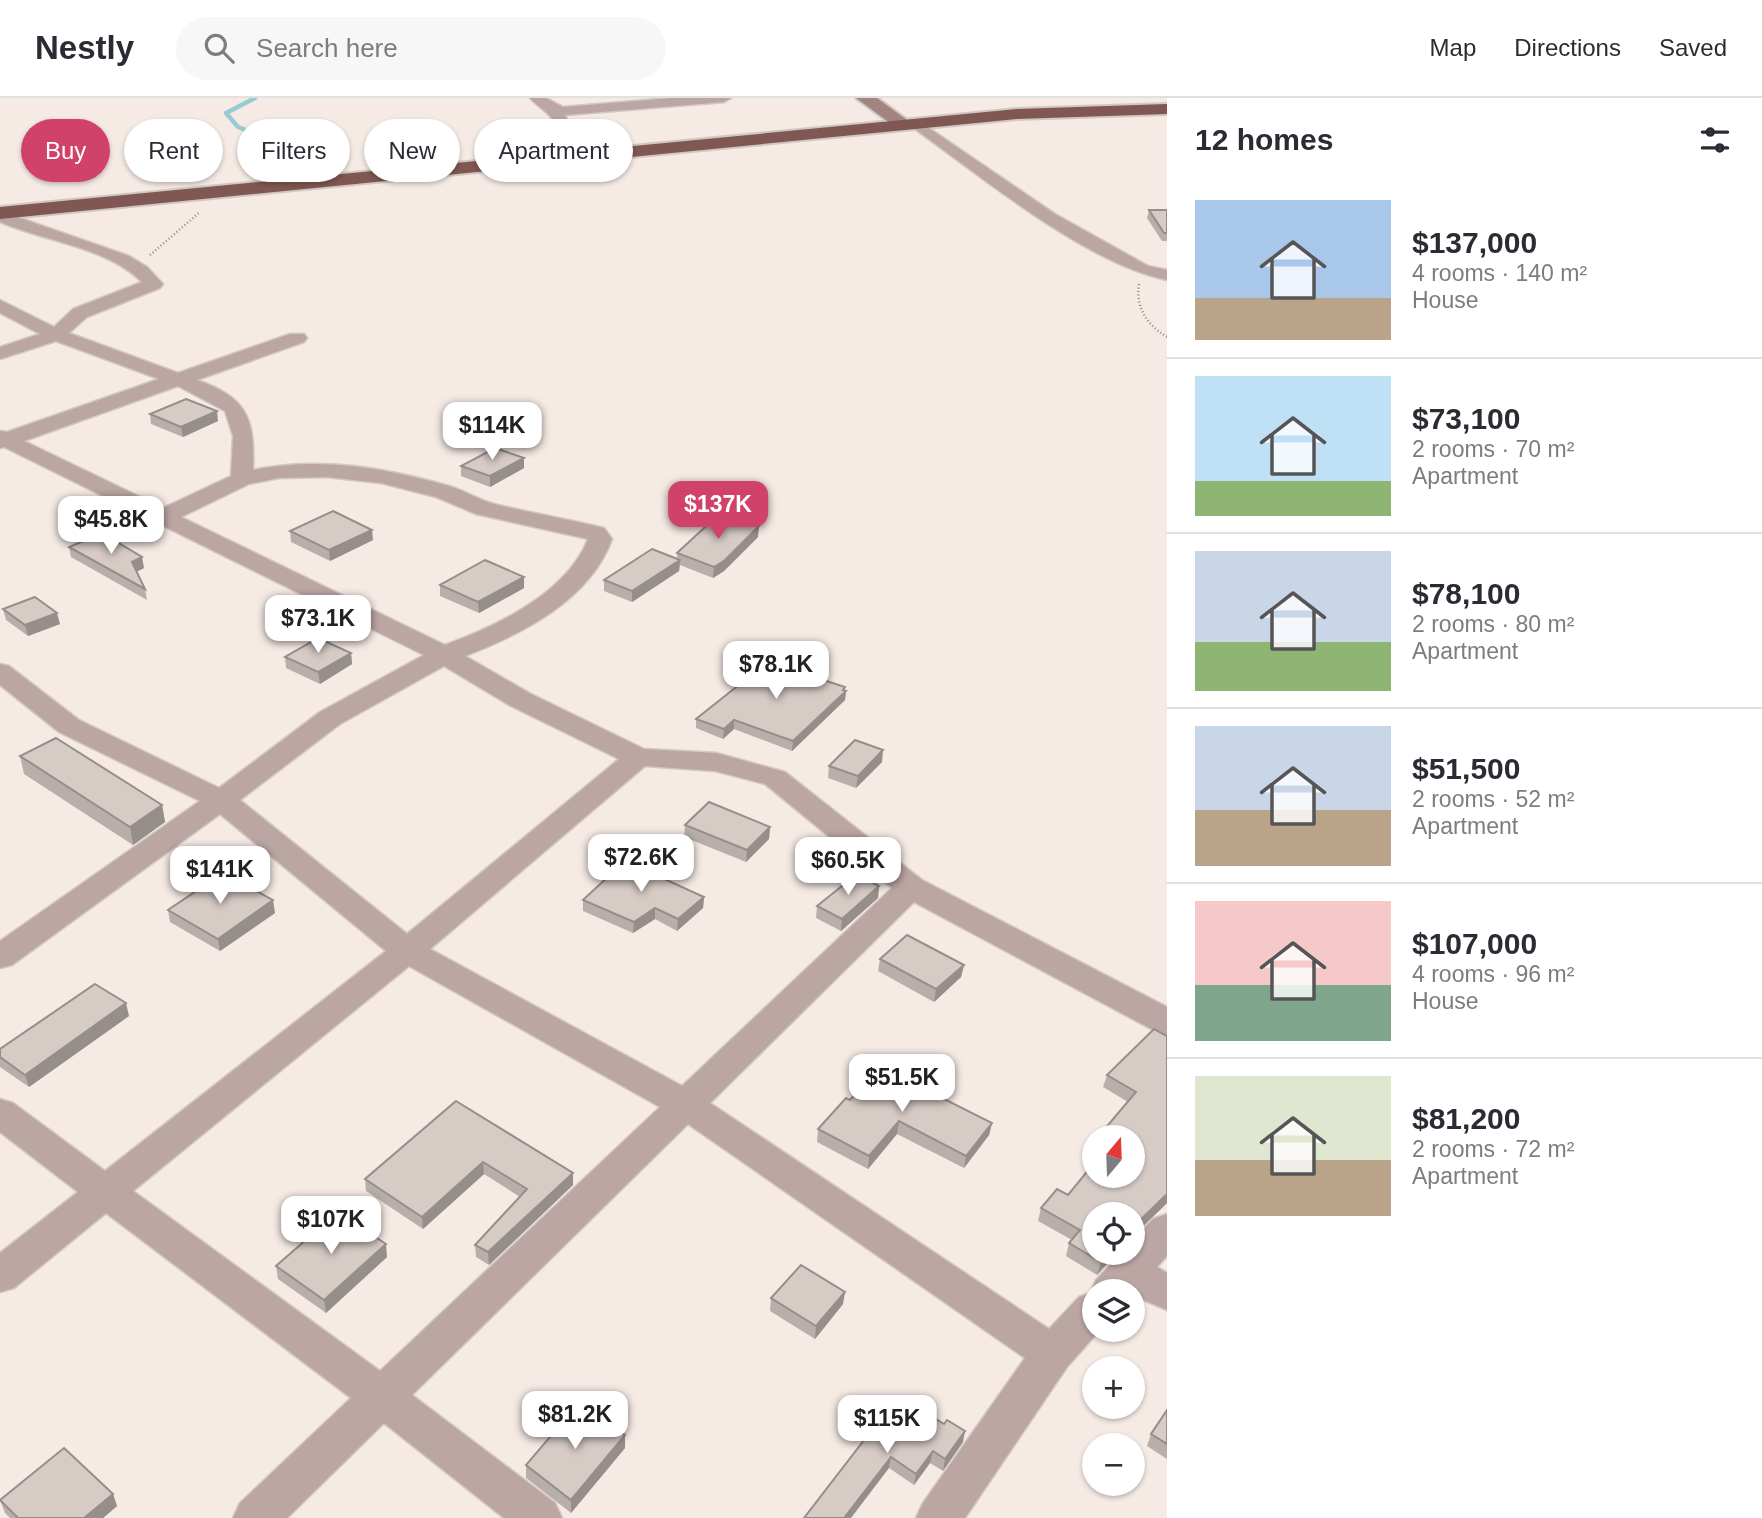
<!DOCTYPE html>
<html lang="en">
<head>
<meta charset="utf-8">
<style>
	:root { --surface:#fff; --page:#f7f7f7; --text:#2b2b33; --muted:#7c7c81; --line:#e1e1e2; --accent:#d04269 }
	body { margin:0; font-family:Arial,sans-serif; background:var(--page); color:var(--text); height:100vh; display:flex; flex-direction:column; font-size:26px; white-space:nowrap }
	* { box-sizing:border-box; margin:0 }
	p { font-size:23px; color:var(--muted) }
	.icon { flex:none; width:38px; height:38px; fill:none; stroke:currentColor; stroke-width:2; stroke-linecap:round; stroke-linejoin:round }
	.map { position:relative; flex:1; overflow:hidden }
	.panel { display:flex; flex-direction:column; background:var(--surface); width:595px }
	.panel>* { flex:none }
	.guide { position:absolute; left:21px; top:21px; width:665px; height:63px; display:flex; gap:14px }
	.needle { width:46px; rotate:19deg }
	.fabs { position:absolute; left:1082px; top:1027px; display:grid; gap:14px }
	.fabs a { display:grid; place-items:center; width:63px; height:63px; border-radius:50%; background:var(--surface); box-shadow:0 2px 5px #0004; font-size:35px }
	.price { position:absolute; translate:-50% -60px; padding:0 16px; border-radius:14px; background:#fff; color:#222; font-size:23px; line-height:46px; filter:drop-shadow(0 2px 4px #0008) }
	.price::after { content:''; position:absolute; left:50%; top:42px; width:21px; height:16px; margin-left:-10px; background:inherit; clip-path:polygon(0 0,100% 0,50% 100%) }
	.price.active { background:var(--accent); color:#fff }
	ul { padding:0; list-style:none }
	li { display:flex; align-items:center; gap:21px; height:175px; padding:0 28px }
	li+li { border-top:2px solid var(--line) }
	li span { display:grid; place-items:center; flex:none; width:196px; height:140px; border-radius:0px; color:#555 }
	li>.icon { margin-inline-start:auto }
	span .icon { width:84px; height:84px; fill:#fffc; stroke-width:1 }
	li b { font-size:30px }
	h2 { display:flex; justify-content:space-between; align-items:center; height:84px; padding:0 28px; font-size:30px }
	.chip { padding:0 24px; border-radius:32px; background:var(--surface); box-shadow:0 2px 5px #0004; font-size:24px; line-height:63px }
	.chip.active { background:var(--accent); color:#fff }
	header { display:flex; align-items:center; gap:42px; box-sizing:border-box; height:98px; padding:0 35px; background:var(--surface); border-bottom:2px solid var(--line) }
	header strong { font-size:33px }
	nav { display:flex; gap:38px; margin-inline-start:auto; font-size:24px }
	.search { width:490px; height:63px; background:var(--page); display:flex; align-items:center; gap:18px; box-sizing:border-box; padding:0 24px; border-radius:38px; color:var(--muted); font-size:26px }
	main { display:flex; flex:1; min-height:0 }
	.map>svg:first-child { display:block }
	.lines { fill:none; stroke-linecap:round; stroke-linejoin:round }
	.stream { stroke:#98ccd3; stroke-width:4.5 }
	.street-casing { stroke:#d2c8c2; stroke-width:3 }
	.secondary-casing { stroke:#d2c8c2; stroke-width:4 }
	.highway-casing { stroke:#d2c8c2; stroke-width:4 }
	.path { stroke:#928a86; stroke-width:2.5; stroke-dasharray:1 2.5; stroke-linecap:butt }
	.street { fill:#bba6a4; fill-rule:evenodd }
	.secondary { fill:#a28480; fill-rule:evenodd }
	.highway { fill:#805752; fill-rule:evenodd }
	.wall { fill:#b9afaa }
	.shaded-wall { fill:#968e8b }
	.building { fill:#d7cbc6; stroke:#968e8b; stroke-width:2 }
</style>
</head>
<body>
<header>
<strong>Nestly</strong>
<div class="search"><svg class="icon" aria-label="search" viewBox="0 0 24 24"><circle cx="10" cy="10" r="6"/><path d="M15 15l6 6"/></svg>Search here</div>
<nav><a>Map</a><a>Directions</a><a>Saved</a></nav>
</header>
<main>
<div class="map">
<svg width="1167" height="1420" viewBox="0 0 1167 1420">
	<rect width="100%" height="100%" fill="#f6eae4"/>
	<g class="lines">
		<polyline class="stream" points="255,0 226,15 238,29 301,54 311,80"/>
		<g class="street-casing">
			<g id="street">
				<path d="M 530,0 L 546,0 L 563,9 L 672,0 L 731,0 L 724,4 L 565,17 L 572,32 L 570,51 L 546,60 L 477,68 L 477,62 L 558,46 C 558,16 547,18 530,0 Z"/>
				<path d="M 917,22 L 1055,116 L 1148,168 L 1167,172 L 1167,182 C 1085,165 981,78 912,29 L 912,23 Z"/>
				<path d="M 0,113 L 129,158 L 147,169 L 163,186 L 160,190 L 87,219 L 69,235 L 178,275 L 290,236 L 304,236 L 307,240 L 304,244 L 197,282 C 248,300 255,321 253,372 C 319,358 386,370 449,388 C 465,393 479,402 494,406 C 531,415 568,421 604,430 L 612,441 C 590,502 522,536 465,558 L 531,596 L 644,651 L 716,655 L 785,674 L 922,782 L 1167,909 L 1167,936 L 1155,933 L 914,804 L 710,1005 L 1049,1231 L 1079,1199 L 1090,1195 L 1096,1182 L 1121,1155 L 1132,1155 L 1132,1143 L 1153,1121 L 1167,1116 L 1167,1158 L 1157,1169 L 1167,1175 L 1167,1212 L 1132,1197 L 1132,1194 L 1094,1194 L 1094,1232 L 1100,1232 L 1067,1269 L 965,1420 L 916,1420 L 923,1405 L 1025,1260 L 688,1026 L 412,1297 L 555,1405 L 562,1420 L 504,1420 L 384,1325 L 287,1420 L 233,1420 L 240,1405 L 351,1300 L 106,1115 L 14,1190 L 0,1194 L 0,1155 L 78,1094 L 0,1034 L 0,1001 L 13,1005 L 105,1073 L 386,853 L 220,716 L 12,867 L 0,870 L 0,843 L 200,703 L 59,634 L 0,587 L 0,566 L 9,568 L 79,622 L 219,690 L 320,614 L 424,557 L 4,349 L 0,350 L 0,333 L 7,334 L 159,281 L 56,243 L 0,261 L 0,249 L 40,236 L 0,215 L 0,202 L 54,229 L 73,211 L 142,184 C 105,148 46,144 0,124 ZM 178,288 L 225,313 L 233,338 L 231,378 L 163,410 L 24,343 ZM 327,379 L 381,385 L 436,399 L 476,416 L 588,441 C 567,495 497,528 445,547 L 181,419 L 249,386 L 279,380 ZM 444,568 L 511,608 L 619,661 L 407,836 L 240,702 L 340,626 ZM 645,668 L 715,673 L 765,686 L 892,790 L 682,988 L 430,851 ZM 409,868 L 660,1009 L 380,1273 L 133,1093 Z"/>
			</g>
		</g>
		<g class="secondary-casing">
			<polygon id="secondary" points="856,0 877,0 914,27 912,31 898,31"/>
		</g>
		<g class="highway-casing">
			<polygon id="highway" points="1167,6 1167,16 1017,21 0,121 0,109 1017,11"/>
		</g>
		<g class="path">
			<polyline points="150,157 200,114"/>
			<path d="M 1139,186 C 1135,209 1147,227 1167,239"/>
		</g>
		<use href="#street" class="street"/>
		<use href="#secondary" class="secondary"/>
		<use href="#highway" class="highway"/>
	</g>
	<g class="wall">
		<polygon points="1149,112 1167,112 1167,143 1162,143 1147,120"/>
		<polygon points="150,316 218,323 183,339 151,326"/>
		<polygon points="524,360 524,370 490,389 461,378 461,368"/>
		<polygon points="290,433 373,442 330,463 291,444"/>
		<polygon points="758,439 724,473 713,480 680,467 679,473 632,504 604,493 604,482 677,461 677,455"/>
		<polygon points="69,449 144,470 136,474 145,491 147,502 71,459"/>
		<polygon points="524,479 524,490 479,515 440,498 440,487"/>
		<polygon points="3,511 60,526 28,538 6,522"/>
		<polygon points="351,555 352,566 320,586 286,570 285,559"/>
		<polygon points="798,573 846,593 845,602 792,653 734,631 723,641 696,630 696,621"/>
		<polygon points="20,658 162,707 165,724 133,747 24,676"/>
		<polygon points="882,664 856,690 828,680 829,668"/>
		<polygon points="685,727 770,729 769,741 746,764 684,739"/>
		<polygon points="879,788 878,800 841,833 816,820 817,808"/>
		<polygon points="704,799 703,810 677,833 655,821 633,835 583,813 583,802"/>
		<polygon points="168,812 275,815 220,853 170,824"/>
		<polygon points="880,861 964,867 961,879 934,904 878,873"/>
		<polygon points="129,918 29,989 0,969 0,951"/>
		<polygon points="1167,938 1167,1105 1133,1138 1132,1142 1132,1116 1094,1155 1117,1155 1097,1177 1066,1158 1069,1145 1072,1142 1038,1123 1041,1110 1068,1097 1132,1040 1102,1040 1103,1033 1128,1004 1103,989 1107,977"/>
		<polygon points="939,990 937,998 992,1025 989,1037 964,1070 897,1036 868,1071 817,1044 818,1031 850,1002"/>
		<polygon points="456,1003 573,1087 489,1167 476,1159 475,1147 520,1099 484,1076 423,1131 366,1093 365,1081"/>
		<polygon points="387,1159 326,1215 278,1181 276,1168"/>
		<polygon points="771,1200 843,1206 815,1241 770,1213"/>
		<polygon points="898,1298 963,1344 943,1373 930,1365 914,1387 889,1370"/>
		<polygon points="1167,1312 1167,1361 1147,1348 1151,1336"/>
		<polygon points="625,1350 571,1415 526,1380 526,1367"/>
		<polygon points="113,1396 117,1408 103,1420 10,1420 5,1415 0,1402"/>
	</g>
	<g class="shaded-wall">
		<polygon points="217,313 218,323 183,339 181,329"/>
		<polygon points="524,360 524,370 490,389 490,378"/>
		<polygon points="759,428 758,439 724,473 713,480 714,469"/>
		<polygon points="372,432 373,442 330,463 329,452"/>
		<polygon points="142,459 144,470 134,475 132,464"/>
		<polygon points="680,462 679,473 632,504 632,493"/>
		<polygon points="524,479 524,490 479,515 478,504"/>
		<polygon points="57,515 60,526 28,538 25,527"/>
		<polygon points="351,555 352,566 320,586 318,574"/>
		<polygon points="845,589 844,595 846,593 845,602 792,653 793,643"/>
		<polygon points="734,622 734,631 723,641 724,631"/>
		<polygon points="883,652 882,664 856,690 858,678"/>
		<polygon points="162,707 165,724 133,747 130,729"/>
		<polygon points="770,729 769,741 746,764 747,752"/>
		<polygon points="879,788 878,800 841,833 842,821"/>
		<polygon points="704,799 703,810 677,833 678,821"/>
		<polygon points="273,802 275,815 220,853 218,841"/>
		<polygon points="655,810 655,821 633,835 634,824"/>
		<polygon points="964,867 961,879 934,904 936,891"/>
		<polygon points="126,905 129,918 29,989 25,977"/>
		<polygon points="899,1023 897,1036 868,1071 869,1058"/>
		<polygon points="992,1025 989,1037 964,1070 966,1058"/>
		<polygon points="483,1064 484,1076 423,1131 422,1119"/>
		<polygon points="573,1075 573,1087 489,1167 488,1154"/>
		<polygon points="1167,1096 1167,1105 1165,1107 1132,1139 1134,1128"/>
		<polygon points="386,1146 387,1159 326,1215 324,1202"/>
		<polygon points="1109,1155 1117,1155 1097,1177 1101,1164"/>
		<polygon points="845,1194 843,1206 815,1241 816,1228"/>
		<polygon points="965,1333 963,1344 943,1373 945,1361"/>
		<polygon points="625,1337 625,1350 571,1415 571,1402"/>
		<polygon points="933,1353 930,1365 914,1387 916,1376"/>
		<polygon points="891,1359 889,1370 851,1420 844,1420"/>
		<polygon points="113,1396 117,1408 103,1420 84,1420"/>
	</g>
	<g class="building">
		<polygon points="1149,112 1167,112 1167,135 1164,135"/>
		<polygon points="186,301 217,313 181,329 150,316"/>
		<polygon points="495,350 524,360 490,378 461,368"/>
		<polygon points="333,413 372,432 329,452 290,433"/>
		<polygon points="717,418 759,428 725,462 714,469 677,455"/>
		<polygon points="102,435 142,459 132,464 145,491 69,449"/>
		<polygon points="652,451 680,462 632,493 604,482"/>
		<polygon points="485,462 524,479 478,504 440,487"/>
		<polygon points="35,499 57,515 25,527 3,511"/>
		<polygon points="318,540 351,555 318,574 285,559"/>
		<polygon points="774,559 798,568 793,572 845,589 843,592 846,593 793,643 734,622 724,631 696,621"/>
		<polygon points="56,640 162,707 130,729 20,658"/>
		<polygon points="855,642 883,652 858,678 829,668"/>
		<polygon points="709,704 770,729 747,752 685,727"/>
		<polygon points="625,763 704,799 678,821 655,810 634,824 583,802"/>
		<polygon points="223,775 273,802 218,841 168,812"/>
		<polygon points="857,776 879,788 842,821 817,808"/>
		<polygon points="907,837 964,867 936,891 880,861"/>
		<polygon points="95,886 126,905 25,977 0,959 0,951"/>
		<polygon points="1154,931 1167,938 1167,1096 1134,1128 1133,1139 1132,1140 1132,1116 1094,1116 1094,1155 1109,1155 1101,1164 1069,1145 1080,1132 1041,1110 1057,1091 1068,1097 1094,1065 1094,1078 1132,1078 1132,1040 1109,1040 1111,1037 1103,1033 1136,994 1107,977"/>
		<polygon points="885,963 939,990 934,996 992,1025 966,1058 899,1023 869,1058 818,1031 846,1000 850,1002"/>
		<polygon points="456,1003 573,1075 488,1154 475,1147 527,1091 483,1064 422,1119 365,1081"/>
		<polygon points="338,1114 386,1146 324,1202 276,1168"/>
		<polygon points="801,1167 845,1194 816,1228 771,1200"/>
		<polygon points="898,1298 944,1326 947,1322 965,1333 945,1361 933,1353 916,1376 891,1359 844,1420 804,1420"/>
		<polygon points="578,1306 625,1337 571,1402 526,1367"/>
		<polygon points="1167,1312 1167,1346 1151,1336"/>
		<polygon points="64,1350 113,1396 84,1420 18,1420 0,1402"/>
	</g>
</svg>
<div class="fabs">
<a><svg class="needle" viewBox="-14 -14 28 28"><path d="M0-13l5 13h-10z" fill="#e53935"/><path d="M0 13l5-13h-10z" fill="#7c7c81"/></svg></a>
<a><svg class="icon" aria-label="locate" viewBox="0 0 24 24"><circle cx="12" cy="12" r="6"/><path d="M12 2v4M12 18v4M2 12h4M18 12h4"/></svg></a>
<a><svg class="icon" aria-label="layers" viewBox="0 0 24 24"><path d="M12 4l9 5-9 5-9-5zM3 14l9 5 9-5"/></svg></a>
<a>+</a>
<a>−</a>
</div>
<b class="price" style="left:492px;top:364px">$114K</b>
<b class="price active" style="left:718px;top:443px">$137K</b>
<b class="price" style="left:111px;top:458px">$45.8K</b>
<b class="price" style="left:318px;top:557px">$73.1K</b>
<b class="price" style="left:776px;top:603px">$78.1K</b>
<b class="price" style="left:641px;top:796px">$72.6K</b>
<b class="price" style="left:848px;top:799px">$60.5K</b>
<b class="price" style="left:220px;top:808px">$141K</b>
<b class="price" style="left:902px;top:1016px">$51.5K</b>
<b class="price" style="left:331px;top:1158px">$107K</b>
<b class="price" style="left:575px;top:1353px">$81.2K</b>
<b class="price" style="left:887px;top:1357px">$115K</b>
<div class="guide">
<a class="chip active">Buy</a>
<a class="chip">Rent</a>
<a class="chip">Filters</a>
<a class="chip">New</a>
<a class="chip">Apartment</a>
</div>
</div>
<section class="panel">
<h2>12 homes<svg class="icon" aria-label="filters" viewBox="0 0 24 24"><path d="M4 7h16M4 17h16"/><circle cx="9" cy="7" r="2"/><circle cx="15" cy="17" r="2"/></svg></h2>
<ul>
<li><span style="background:linear-gradient(#a9c7e8 70%,#b9a48a 0)"><svg class="icon" aria-label="home" viewBox="0 0 24 24"><path d="M3 11l9-7 9 7M6 9v11h12V9"/></svg></span><div><b>$137,000</b><p>4 rooms · 140 m²</p><p>House</p></div></li>
<li><span style="background:linear-gradient(#bfe0f5 75%,#8fb573 0)"><svg class="icon" aria-label="home" viewBox="0 0 24 24"><path d="M3 11l9-7 9 7M6 9v11h12V9"/></svg></span><div><b>$73,100</b><p>2 rooms · 70 m²</p><p>Apartment</p></div></li>
<li><span style="background:linear-gradient(#c9d6e8 65%,#8fb573 0)"><svg class="icon" aria-label="home" viewBox="0 0 24 24"><path d="M3 11l9-7 9 7M6 9v11h12V9"/></svg></span><div><b>$78,100</b><p>2 rooms · 80 m²</p><p>Apartment</p></div></li>
<li><span style="background:linear-gradient(#c9d6e8 60%,#b9a48a 0)"><svg class="icon" aria-label="home" viewBox="0 0 24 24"><path d="M3 11l9-7 9 7M6 9v11h12V9"/></svg></span><div><b>$51,500</b><p>2 rooms · 52 m²</p><p>Apartment</p></div></li>
<li><span style="background:linear-gradient(#f6c9c9 60%,#7fa58c 0)"><svg class="icon" aria-label="home" viewBox="0 0 24 24"><path d="M3 11l9-7 9 7M6 9v11h12V9"/></svg></span><div><b>$107,000</b><p>4 rooms · 96 m²</p><p>House</p></div></li>
<li><span style="background:linear-gradient(#dfe7d0 60%,#b9a48a 0)"><svg class="icon" aria-label="home" viewBox="0 0 24 24"><path d="M3 11l9-7 9 7M6 9v11h12V9"/></svg></span><div><b>$81,200</b><p>2 rooms · 72 m²</p><p>Apartment</p></div></li>
</ul>
</section>
</main>
</body>
</html>
